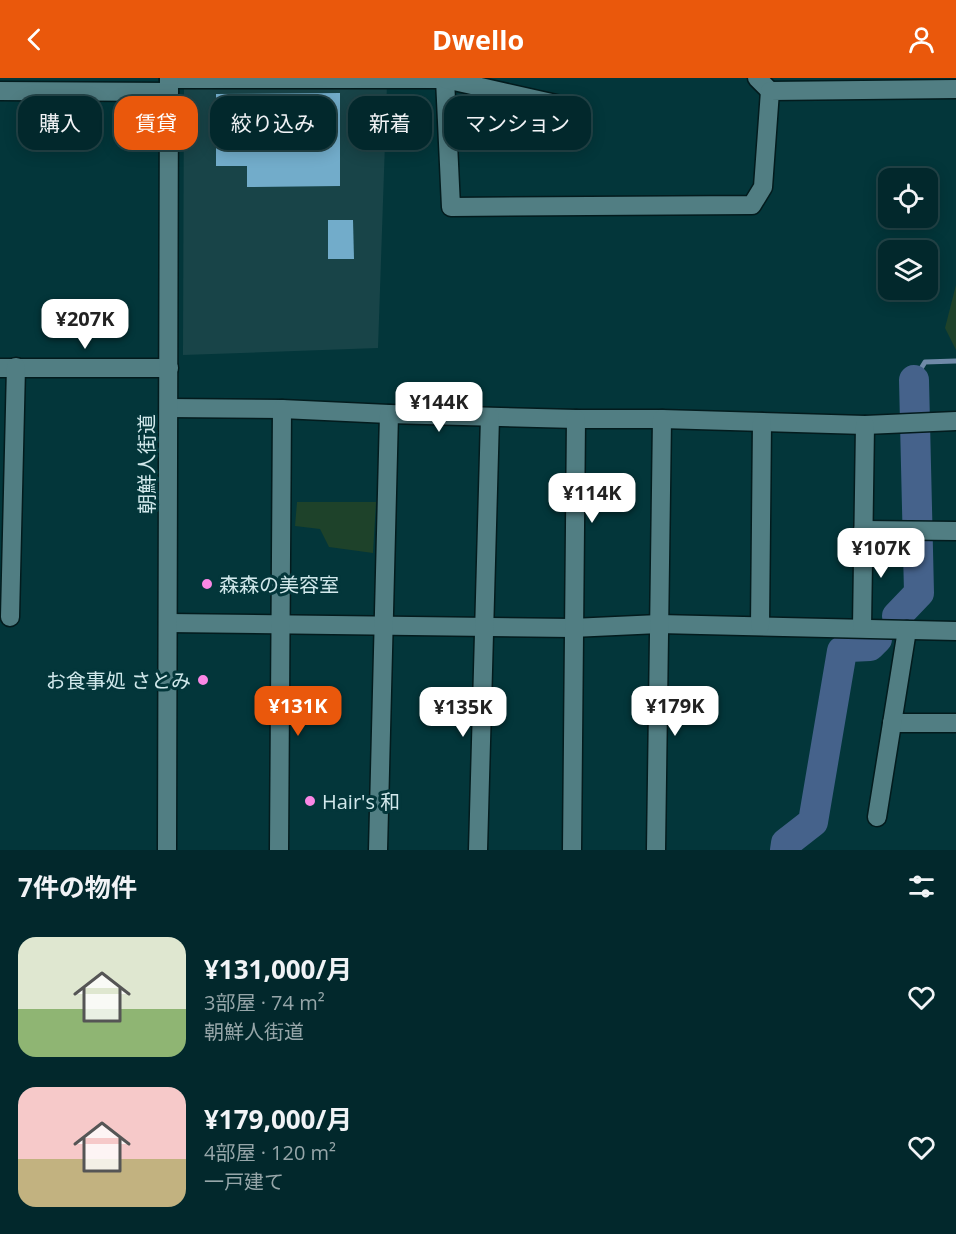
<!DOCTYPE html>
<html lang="ja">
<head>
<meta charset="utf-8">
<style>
	:root { --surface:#02282c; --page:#0c3034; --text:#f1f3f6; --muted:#96a6a9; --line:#234448; --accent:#ea580c }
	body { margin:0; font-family:"Open Sans","Noto Sans JP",sans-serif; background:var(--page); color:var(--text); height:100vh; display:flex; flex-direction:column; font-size:22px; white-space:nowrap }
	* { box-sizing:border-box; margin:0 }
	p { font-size:20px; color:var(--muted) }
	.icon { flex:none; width:33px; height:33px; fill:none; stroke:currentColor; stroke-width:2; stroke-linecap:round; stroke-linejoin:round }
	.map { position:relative; height:772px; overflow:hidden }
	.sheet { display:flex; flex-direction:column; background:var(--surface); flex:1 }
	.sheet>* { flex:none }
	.top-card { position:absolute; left:18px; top:18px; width:600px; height:54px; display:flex; gap:12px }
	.buttons { position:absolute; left:878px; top:90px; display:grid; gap:12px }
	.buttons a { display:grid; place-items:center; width:60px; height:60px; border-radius:12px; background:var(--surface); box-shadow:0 3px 15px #0003,0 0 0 2px var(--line); font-size:30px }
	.price { position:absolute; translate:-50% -51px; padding:0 14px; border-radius:12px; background:#fff; color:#222; font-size:20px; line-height:39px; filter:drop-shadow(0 2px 3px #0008) }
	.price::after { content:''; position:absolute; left:50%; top:36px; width:18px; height:14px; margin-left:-9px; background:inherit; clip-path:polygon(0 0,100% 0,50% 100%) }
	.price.on { background:var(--accent); color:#fff }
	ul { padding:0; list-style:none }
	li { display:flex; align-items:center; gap:18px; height:150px; padding:0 18px }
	li span { display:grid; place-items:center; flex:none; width:168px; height:120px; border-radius:18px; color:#555 }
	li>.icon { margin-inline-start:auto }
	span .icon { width:72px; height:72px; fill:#fffc; stroke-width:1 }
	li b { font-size:26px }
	h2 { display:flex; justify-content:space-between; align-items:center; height:72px; padding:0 18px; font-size:26px }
	.pill { padding:0 21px; border-radius:18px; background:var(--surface); box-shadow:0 3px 15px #0003,0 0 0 2px var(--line); font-size:21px; line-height:54px }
	.pill.on { background:var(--accent); color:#fff }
	header { display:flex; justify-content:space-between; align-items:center; height:78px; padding:0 18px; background:var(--accent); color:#fff; font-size:27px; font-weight:700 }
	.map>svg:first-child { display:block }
	.built { fill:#184448 }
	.green { fill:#1e422a }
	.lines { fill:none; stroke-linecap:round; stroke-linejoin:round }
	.stream { stroke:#6f8aa8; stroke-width:5 }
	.river { stroke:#45628b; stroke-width:30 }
	.building { fill:#72acca }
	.minor-casing { stroke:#031b1d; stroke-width:21 }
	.minor { stroke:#517e83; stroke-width:18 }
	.poi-dot { fill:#fb87e5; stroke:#03363a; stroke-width:2 }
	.labels { text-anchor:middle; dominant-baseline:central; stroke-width:6; stroke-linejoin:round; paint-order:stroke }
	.street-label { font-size:20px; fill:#d1e8eb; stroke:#03363a }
	.poi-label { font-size:20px; fill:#d1e8eb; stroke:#03363a; text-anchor:start }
</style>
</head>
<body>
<header><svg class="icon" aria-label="back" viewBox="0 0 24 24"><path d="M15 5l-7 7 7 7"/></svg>Dwello<svg class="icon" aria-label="person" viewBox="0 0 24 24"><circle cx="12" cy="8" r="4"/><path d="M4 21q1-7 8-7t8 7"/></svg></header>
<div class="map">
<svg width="956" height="772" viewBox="0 0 956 772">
	<rect width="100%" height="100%" fill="#03363a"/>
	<polygon class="built" points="184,5 387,6 378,270 183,277"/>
	<g class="green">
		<polygon points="956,207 956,272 945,250"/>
		<polygon points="297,424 376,424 373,475 329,469 320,451 295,448"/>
	</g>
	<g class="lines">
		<polyline class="stream" points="914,302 925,284 956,283"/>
		<g class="river">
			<polyline points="897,538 919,515 914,302"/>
			<polyline points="785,772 786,765 813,744 842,573 849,569 870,568 877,561"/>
		</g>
	</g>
	<g class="building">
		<polygon points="340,15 340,108 247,109 247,88 216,88 216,16"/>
		<polygon points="328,142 353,142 354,181 328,181"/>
	</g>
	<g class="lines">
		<g class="minor-casing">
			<g id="minor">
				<polyline points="757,0 770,13"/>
				<polyline points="169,1 445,1 451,129 752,127 763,109 770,13 956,11"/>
				<polyline points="445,1 565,28"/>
				<polyline points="0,13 169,14"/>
				<polyline points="0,290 169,290"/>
				<polyline points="169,330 282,331 389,336 576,341 662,341 865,347 956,343"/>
				<polyline points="863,452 956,453"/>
				<polyline points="10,539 16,289"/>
				<polyline points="168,545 572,550 659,546 956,553"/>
				<polyline points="760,548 762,344"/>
				<polyline points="862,550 865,347"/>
				<polyline points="892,645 956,645"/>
				<polyline points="877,739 907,552"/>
				<polyline points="167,772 169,0"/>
				<polyline points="279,772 282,331"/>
				<polyline points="378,772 389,336"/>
				<polyline points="478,772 490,339"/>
				<polyline points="572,772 576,341"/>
				<polyline points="656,772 662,341"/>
			</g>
		</g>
		<use href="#minor" class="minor"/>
	</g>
	<g class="poi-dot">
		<circle cx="207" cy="506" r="6"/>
		<circle cx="203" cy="602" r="6"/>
		<circle cx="310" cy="723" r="6"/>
	</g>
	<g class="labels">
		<g class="street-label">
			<text transform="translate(146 386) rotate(-90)">朝鮮人街道</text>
		</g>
		<g class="poi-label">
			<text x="219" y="506">森森の美容室</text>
			<text x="191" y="602" text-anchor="end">お食事処 さとみ</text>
			<text x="322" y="723">Hair's 和</text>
		</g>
	</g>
</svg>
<div class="buttons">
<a><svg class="icon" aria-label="locate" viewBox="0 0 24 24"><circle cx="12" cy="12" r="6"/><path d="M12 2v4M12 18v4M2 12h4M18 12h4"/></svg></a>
<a><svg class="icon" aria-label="layers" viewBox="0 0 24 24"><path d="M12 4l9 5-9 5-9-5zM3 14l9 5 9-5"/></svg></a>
</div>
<b class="price" style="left:85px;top:272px">¥207K</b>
<b class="price" style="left:439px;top:355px">¥144K</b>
<b class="price" style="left:592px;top:446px">¥114K</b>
<b class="price" style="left:881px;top:501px">¥107K</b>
<b class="price on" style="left:298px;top:659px">¥131K</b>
<b class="price" style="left:675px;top:659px">¥179K</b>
<b class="price" style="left:463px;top:660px">¥135K</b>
<div class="top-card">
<a class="pill">購入</a>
<a class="pill on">賃貸</a>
<a class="pill">絞り込み</a>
<a class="pill">新着</a>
<a class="pill">マンション</a>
</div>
</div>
<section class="sheet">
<h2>7件の物件<svg class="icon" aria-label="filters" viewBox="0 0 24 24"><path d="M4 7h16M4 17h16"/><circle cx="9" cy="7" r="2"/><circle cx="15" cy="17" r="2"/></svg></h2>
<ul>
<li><span style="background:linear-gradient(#dfe7d0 60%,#8fb573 0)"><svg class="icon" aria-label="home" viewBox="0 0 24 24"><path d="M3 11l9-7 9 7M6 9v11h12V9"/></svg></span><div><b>¥131,000/月</b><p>3部屋 · 74 m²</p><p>朝鮮人街道</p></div><svg class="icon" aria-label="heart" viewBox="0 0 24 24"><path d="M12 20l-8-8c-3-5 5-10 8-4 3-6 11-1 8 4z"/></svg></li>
<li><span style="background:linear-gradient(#f6c9c9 60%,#c2b280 0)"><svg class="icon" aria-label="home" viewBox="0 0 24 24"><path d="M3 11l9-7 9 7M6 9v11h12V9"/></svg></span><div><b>¥179,000/月</b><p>4部屋 · 120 m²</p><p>一戸建て</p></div><svg class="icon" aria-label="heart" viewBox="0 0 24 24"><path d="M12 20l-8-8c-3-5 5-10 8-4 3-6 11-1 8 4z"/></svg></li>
</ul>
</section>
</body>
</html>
